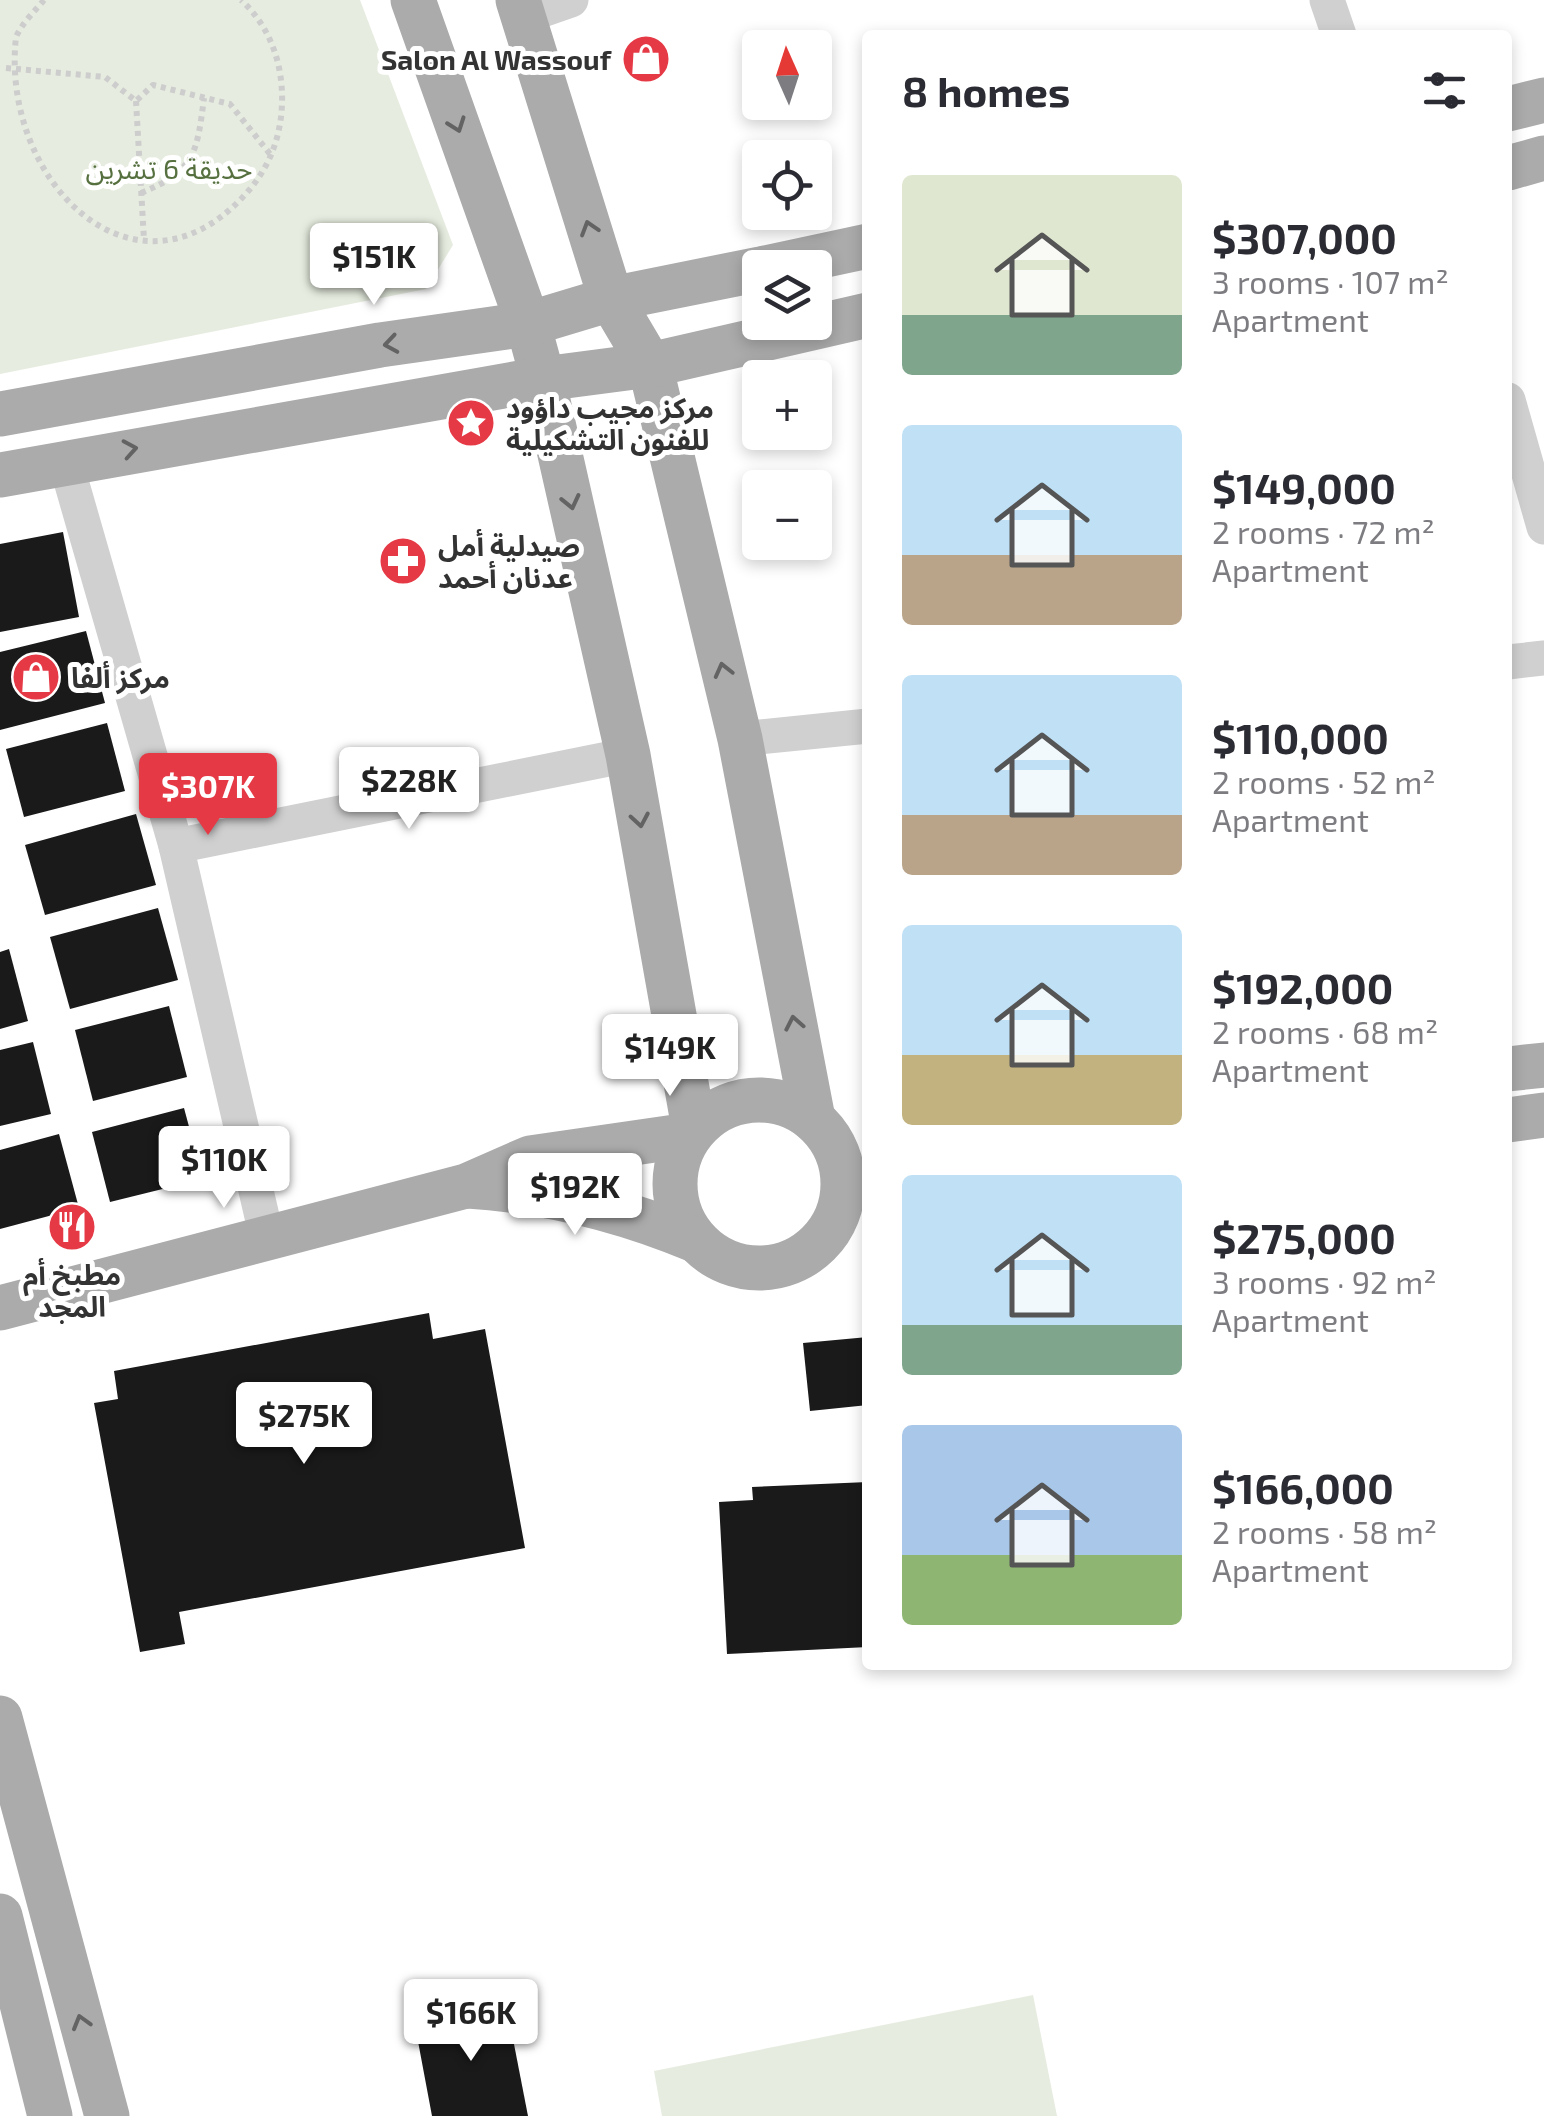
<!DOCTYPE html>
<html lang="en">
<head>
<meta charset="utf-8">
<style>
	:root { --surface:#fff; --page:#f2f2f3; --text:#2b2b33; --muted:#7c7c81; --accent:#e63946 }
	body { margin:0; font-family:"Exo 2","Noto Sans Arabic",sans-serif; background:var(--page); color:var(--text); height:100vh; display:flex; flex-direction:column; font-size:38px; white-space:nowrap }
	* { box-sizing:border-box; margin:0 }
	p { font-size:32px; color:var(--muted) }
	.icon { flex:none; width:55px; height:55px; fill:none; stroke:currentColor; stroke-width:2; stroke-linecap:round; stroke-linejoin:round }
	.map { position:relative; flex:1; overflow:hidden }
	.drawer { position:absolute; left:862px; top:30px; width:650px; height:1640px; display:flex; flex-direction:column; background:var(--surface); border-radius:10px; box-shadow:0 5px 15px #0003 }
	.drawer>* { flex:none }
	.needle { width:65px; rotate:357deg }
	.fabs { position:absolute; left:742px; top:30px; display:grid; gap:20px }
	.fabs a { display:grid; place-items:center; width:90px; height:90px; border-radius:10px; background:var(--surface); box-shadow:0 5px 15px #0003; font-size:50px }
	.price { position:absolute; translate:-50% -85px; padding:0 22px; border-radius:10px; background:#fff; color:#222; font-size:32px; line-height:65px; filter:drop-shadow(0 2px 5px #0008) }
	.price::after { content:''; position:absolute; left:50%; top:60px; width:30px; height:22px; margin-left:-15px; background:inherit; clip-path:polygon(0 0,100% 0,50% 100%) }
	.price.active { background:var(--accent); color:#fff }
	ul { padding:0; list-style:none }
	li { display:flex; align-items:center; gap:30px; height:250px; padding:0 40px }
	li span { display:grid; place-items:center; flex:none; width:280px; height:200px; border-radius:10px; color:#555 }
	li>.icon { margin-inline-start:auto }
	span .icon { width:120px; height:120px; fill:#fffc; stroke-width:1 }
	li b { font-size:42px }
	h2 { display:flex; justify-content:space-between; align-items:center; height:120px; padding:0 40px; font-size:42px }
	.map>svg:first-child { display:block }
	.green { fill:#e6ecdf }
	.building { fill:#1a1a1a }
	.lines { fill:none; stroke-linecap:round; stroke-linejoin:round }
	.path { stroke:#cdcdcd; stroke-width:6; stroke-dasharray:5 5; stroke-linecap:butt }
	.minor { stroke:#d0d0d0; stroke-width:35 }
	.major { stroke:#ababab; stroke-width:45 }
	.oneway { stroke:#636363 }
	.labels { text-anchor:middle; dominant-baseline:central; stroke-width:10; stroke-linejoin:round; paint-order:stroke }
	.poi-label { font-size:28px; font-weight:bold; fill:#333; stroke:#fff; text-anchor:start }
	.park-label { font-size:28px; fill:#56703f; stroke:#fff }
</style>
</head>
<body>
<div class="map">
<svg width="1544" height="2116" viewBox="0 0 1544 2116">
	<rect width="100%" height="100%" fill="#fff"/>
	<g class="green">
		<polygon points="0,0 360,0 453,245 426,289 0,374"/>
		<polygon points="1033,1995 1057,2116 662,2116 654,2071"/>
	</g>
	<g class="building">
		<polygon points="63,532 79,617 0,632 0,544"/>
		<polygon points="86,631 105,703 0,730 0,652"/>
		<polygon points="107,723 125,791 24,817 6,749"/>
		<polygon points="136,814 156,885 45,915 25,845"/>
		<polygon points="158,908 178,980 70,1009 50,937"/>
		<polygon points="9,949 28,1021 0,1029 0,952"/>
		<polygon points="169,1006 187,1077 93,1101 75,1030"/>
		<polygon points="33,1042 51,1114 0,1126 0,1050"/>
		<polygon points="184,1108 203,1179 110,1202 92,1132"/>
		<polygon points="59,1134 79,1208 0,1229 0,1150"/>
		<polygon points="429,1313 433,1339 485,1329 525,1548 179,1612 185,1644 140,1652 94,1403 118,1399 114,1371"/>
		<polygon points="868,1337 868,1405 810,1411 803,1343"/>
		<polygon points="868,1482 868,1647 727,1654 719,1502 753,1500 752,1487"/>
		<polygon points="506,2003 528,2116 432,2116 414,2020"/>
	</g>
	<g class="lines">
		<g class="path">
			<path d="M 44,0 C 35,11 22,23 16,37 C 0,180 133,312 242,198 C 264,175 277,149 281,117 C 286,74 274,30 241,0"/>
			<polyline points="6,68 105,77 136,101 153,85 230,104 270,154"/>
			<polyline points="136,101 144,240"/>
			<path d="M 141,193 C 195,171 197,153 204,98"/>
		</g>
		<g class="minor">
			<polyline points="1327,0 1339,35"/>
			<polyline points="525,16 571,0"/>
			<polyline points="1508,400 1544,527"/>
			<polyline points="65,460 176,846 267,1238"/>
			<polyline points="1508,662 1544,658"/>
			<polyline points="740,739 868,726"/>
			<polyline points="176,846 628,755"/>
		</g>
		<g class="major">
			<polyline points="413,0 528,324 543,379 628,755 694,1128"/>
			<polyline points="518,0 611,299 650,365 740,739 813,1119"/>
			<polyline points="1508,109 1544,100"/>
			<polyline points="1508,168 1544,158"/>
			<polyline points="765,268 868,246"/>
			<polyline points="0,414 380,345 528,324 611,299 760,269"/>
			<polyline points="0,475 543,379 650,365 868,315"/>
			<polyline points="1508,1069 1544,1065"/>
			<circle cx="759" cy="1184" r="84"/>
			<polyline points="1508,1120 1544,1115"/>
			<path d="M 468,1186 C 548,1191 621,1209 695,1240"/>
			<polyline points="0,1308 466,1186 530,1158 689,1135"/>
			<polyline points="0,1718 107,2116"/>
			<polyline points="0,1916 50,2116"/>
		</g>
	</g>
	<defs><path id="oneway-chevron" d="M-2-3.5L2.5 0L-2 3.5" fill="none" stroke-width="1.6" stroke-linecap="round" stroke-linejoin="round" transform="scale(2.5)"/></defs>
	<g class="oneway">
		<use href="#oneway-chevron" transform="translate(457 125) rotate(70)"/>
		<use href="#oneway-chevron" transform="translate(589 228) rotate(-107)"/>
		<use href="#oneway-chevron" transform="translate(391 344) rotate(171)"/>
		<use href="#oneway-chevron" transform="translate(130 449) rotate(-10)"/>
		<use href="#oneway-chevron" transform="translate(571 502) rotate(77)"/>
		<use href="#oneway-chevron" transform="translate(723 670) rotate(-104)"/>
		<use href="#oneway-chevron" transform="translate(640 820) rotate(80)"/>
		<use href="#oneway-chevron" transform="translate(794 1023) rotate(-101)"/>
		<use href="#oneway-chevron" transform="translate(81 2022) rotate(-106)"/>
	</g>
	<defs>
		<g id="shop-disc" transform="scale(2.5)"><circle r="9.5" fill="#e63946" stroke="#fff"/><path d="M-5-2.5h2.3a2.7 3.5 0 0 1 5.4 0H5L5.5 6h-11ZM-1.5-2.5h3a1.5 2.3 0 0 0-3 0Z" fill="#fff"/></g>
		<g id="sight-disc" transform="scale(2.5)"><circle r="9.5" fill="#e63946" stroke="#fff"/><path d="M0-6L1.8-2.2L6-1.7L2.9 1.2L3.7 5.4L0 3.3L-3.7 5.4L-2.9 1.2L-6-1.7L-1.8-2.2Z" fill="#fff"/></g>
		<g id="pharmacy-disc" transform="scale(2.5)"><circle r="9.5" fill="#e63946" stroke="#fff"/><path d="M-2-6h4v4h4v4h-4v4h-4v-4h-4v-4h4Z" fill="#fff"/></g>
		<g id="restaurant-disc" transform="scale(2.5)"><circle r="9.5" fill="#e63946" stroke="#fff"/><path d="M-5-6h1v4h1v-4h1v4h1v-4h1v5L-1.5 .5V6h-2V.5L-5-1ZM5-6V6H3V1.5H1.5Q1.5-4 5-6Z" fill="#fff"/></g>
	</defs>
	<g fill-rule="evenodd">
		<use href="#shop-disc" x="646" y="59"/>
		<use href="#sight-disc" x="471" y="423"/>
		<use href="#pharmacy-disc" x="403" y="561"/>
		<use href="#shop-disc" x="36" y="677"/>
		<use href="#restaurant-disc" x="72" y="1227"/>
	</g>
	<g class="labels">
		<g class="poi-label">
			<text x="611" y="59" text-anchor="end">Salon Al Wassouf</text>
			<text x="506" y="407">مركز مجيب داؤود<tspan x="506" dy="32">للفنون التشكيلية</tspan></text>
			<text x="438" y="545">صيدلية أمل<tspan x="438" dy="32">عدنان أحمد</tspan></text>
			<text x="71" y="677">مركز ألفا</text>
			<text x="72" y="1274" text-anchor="middle">مطبخ أم<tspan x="72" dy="32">المجد</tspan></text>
		</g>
		<g class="park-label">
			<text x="169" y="168">حديقة 6 تشرين</text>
		</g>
	</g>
</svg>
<div class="fabs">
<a><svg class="needle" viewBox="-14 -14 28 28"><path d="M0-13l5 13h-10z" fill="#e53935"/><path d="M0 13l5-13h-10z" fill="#7c7c81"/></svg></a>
<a><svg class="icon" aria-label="locate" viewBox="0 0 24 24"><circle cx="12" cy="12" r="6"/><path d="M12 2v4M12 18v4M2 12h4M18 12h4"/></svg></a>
<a><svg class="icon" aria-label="layers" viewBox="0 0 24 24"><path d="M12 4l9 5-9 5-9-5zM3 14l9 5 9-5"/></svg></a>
<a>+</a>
<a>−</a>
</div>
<b class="price" style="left:374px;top:308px">$151K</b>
<b class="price" style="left:409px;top:832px">$228K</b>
<b class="price active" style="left:208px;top:838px">$307K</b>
<b class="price" style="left:670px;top:1099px">$149K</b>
<b class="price" style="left:224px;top:1211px">$110K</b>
<b class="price" style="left:575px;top:1238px">$192K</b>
<b class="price" style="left:304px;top:1467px">$275K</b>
<b class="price" style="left:471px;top:2064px">$166K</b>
<section class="drawer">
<h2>8 homes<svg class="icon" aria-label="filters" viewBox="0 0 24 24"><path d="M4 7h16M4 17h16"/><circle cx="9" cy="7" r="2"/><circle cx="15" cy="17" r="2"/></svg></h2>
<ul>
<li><span style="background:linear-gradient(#dfe7d0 70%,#7fa58c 0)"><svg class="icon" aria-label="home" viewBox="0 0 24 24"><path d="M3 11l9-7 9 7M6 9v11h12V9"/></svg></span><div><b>$307,000</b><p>3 rooms · 107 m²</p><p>Apartment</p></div></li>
<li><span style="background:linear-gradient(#bfe0f5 65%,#b9a48a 0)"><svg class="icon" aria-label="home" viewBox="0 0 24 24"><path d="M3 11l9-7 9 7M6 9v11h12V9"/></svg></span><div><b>$149,000</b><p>2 rooms · 72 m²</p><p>Apartment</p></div></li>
<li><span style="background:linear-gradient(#bfe0f5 70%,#b9a48a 0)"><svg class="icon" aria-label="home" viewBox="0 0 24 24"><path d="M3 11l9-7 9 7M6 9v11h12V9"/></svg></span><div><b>$110,000</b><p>2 rooms · 52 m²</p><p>Apartment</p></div></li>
<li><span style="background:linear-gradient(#bfe0f5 65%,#c2b280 0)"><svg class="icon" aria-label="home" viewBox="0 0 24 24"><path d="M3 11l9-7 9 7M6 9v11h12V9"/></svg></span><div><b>$192,000</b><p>2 rooms · 68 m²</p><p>Apartment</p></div></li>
<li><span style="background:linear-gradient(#bfe0f5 75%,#7fa58c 0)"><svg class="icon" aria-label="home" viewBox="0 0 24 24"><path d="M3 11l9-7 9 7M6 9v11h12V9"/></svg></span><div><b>$275,000</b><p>3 rooms · 92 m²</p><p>Apartment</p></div></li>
<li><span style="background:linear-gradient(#a9c7e8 65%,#8fb573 0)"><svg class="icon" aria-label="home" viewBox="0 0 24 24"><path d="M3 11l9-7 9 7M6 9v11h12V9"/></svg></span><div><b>$166,000</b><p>2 rooms · 58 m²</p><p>Apartment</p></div></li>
</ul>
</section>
</div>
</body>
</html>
